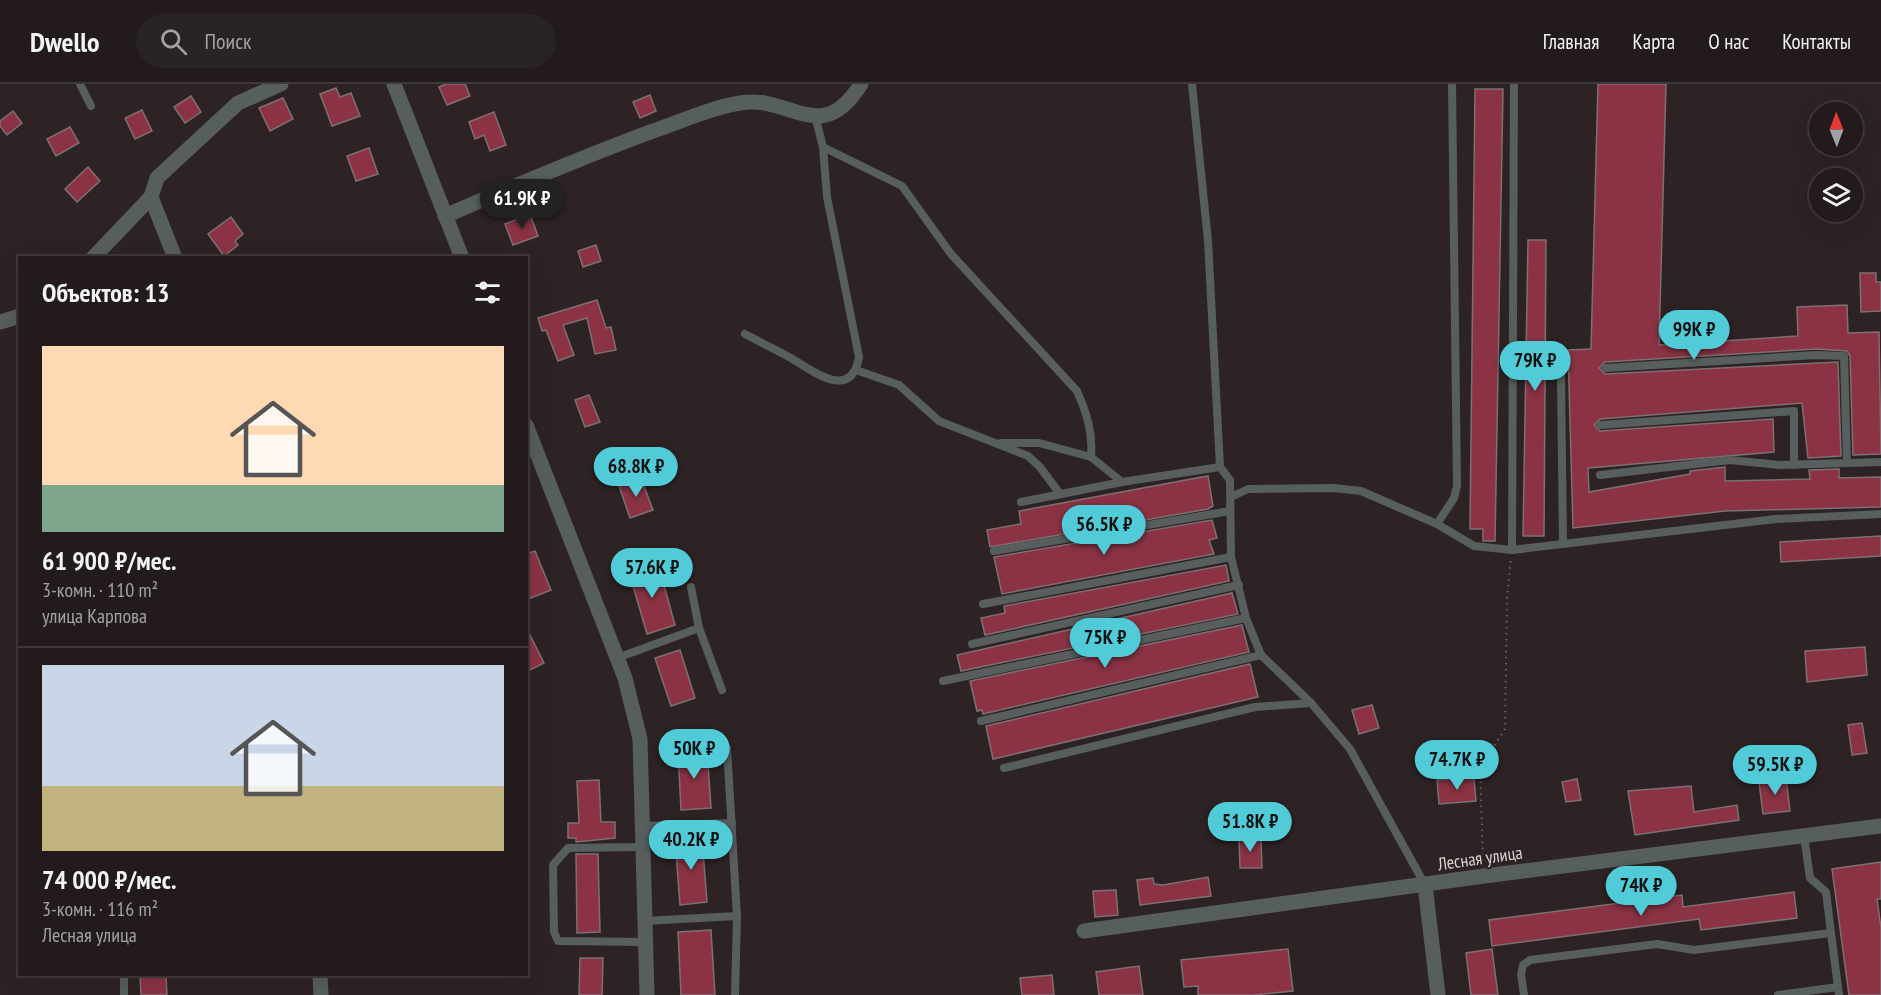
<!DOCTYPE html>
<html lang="ru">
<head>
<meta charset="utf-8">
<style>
	:root { --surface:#221a1b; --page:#2a2324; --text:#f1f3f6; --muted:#a2a1a3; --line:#3f383a; --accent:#52cbd8 }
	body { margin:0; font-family:"PT Sans Narrow",sans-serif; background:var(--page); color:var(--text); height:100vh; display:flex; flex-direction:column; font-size:22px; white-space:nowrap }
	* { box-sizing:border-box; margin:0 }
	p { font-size:20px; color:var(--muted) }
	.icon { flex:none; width:33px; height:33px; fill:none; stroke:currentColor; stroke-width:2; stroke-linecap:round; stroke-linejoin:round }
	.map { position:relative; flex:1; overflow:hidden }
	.details { position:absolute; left:18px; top:172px; width:510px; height:720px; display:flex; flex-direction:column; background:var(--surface); border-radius:0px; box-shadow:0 6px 24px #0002,0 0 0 2px var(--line) }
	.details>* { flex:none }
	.needle { width:39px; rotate:359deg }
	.tools { position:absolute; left:1809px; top:18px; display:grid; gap:12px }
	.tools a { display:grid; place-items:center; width:54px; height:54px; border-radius:50%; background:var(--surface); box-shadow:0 6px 24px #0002,0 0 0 2px var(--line); font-size:30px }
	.price { position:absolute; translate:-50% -51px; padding:0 14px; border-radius:21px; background:var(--accent); color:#111; font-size:20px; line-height:39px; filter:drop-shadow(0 2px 3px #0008) }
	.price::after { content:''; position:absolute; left:50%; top:36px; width:18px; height:14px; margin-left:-9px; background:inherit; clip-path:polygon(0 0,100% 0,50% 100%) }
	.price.active { background:#222; color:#fff }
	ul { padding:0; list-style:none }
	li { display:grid; align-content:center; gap:12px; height:318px; padding:0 24px }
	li+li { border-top:2px solid var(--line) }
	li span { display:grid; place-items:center; height:186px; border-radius:0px; color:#555 }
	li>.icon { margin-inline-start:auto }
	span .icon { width:108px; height:108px; fill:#fffc; stroke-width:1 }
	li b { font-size:26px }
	h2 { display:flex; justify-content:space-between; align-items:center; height:72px; padding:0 24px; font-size:26px }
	header { display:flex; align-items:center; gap:36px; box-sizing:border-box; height:84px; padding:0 30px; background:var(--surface); border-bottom:2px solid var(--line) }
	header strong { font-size:28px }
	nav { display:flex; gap:33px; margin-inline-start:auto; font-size:21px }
	.search { width:420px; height:54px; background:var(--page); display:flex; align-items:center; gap:15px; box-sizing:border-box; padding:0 21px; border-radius:33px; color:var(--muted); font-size:22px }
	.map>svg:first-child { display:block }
	.building { fill:#8b3345; stroke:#7e7071; stroke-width:1.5 }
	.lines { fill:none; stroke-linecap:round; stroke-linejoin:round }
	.path { stroke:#6d6364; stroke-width:2; stroke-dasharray:1.5 4.5; stroke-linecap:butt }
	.lane { stroke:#575e5e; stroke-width:8 }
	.street { stroke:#575e5e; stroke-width:15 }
	.labels { text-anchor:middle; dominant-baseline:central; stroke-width:4.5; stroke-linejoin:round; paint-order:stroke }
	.street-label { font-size:18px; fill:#dcd4d4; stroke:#2e2324 }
</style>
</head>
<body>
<header>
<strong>Dwello</strong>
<div class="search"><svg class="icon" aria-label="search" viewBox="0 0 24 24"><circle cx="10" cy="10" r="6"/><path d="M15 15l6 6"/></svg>Поиск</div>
<nav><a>Главная</a><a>Карта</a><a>О нас</a><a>Контакты</a></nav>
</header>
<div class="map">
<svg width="1881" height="911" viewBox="0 0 1881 911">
	<rect width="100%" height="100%" fill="#2e2324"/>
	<g class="building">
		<polygon points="446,0 465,0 470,12 447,21 439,3"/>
		<polygon points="1598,0 1666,0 1659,261 1798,252 1797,223 1847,221 1848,249 1879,248 1881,370 1853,371 1850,272 1847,267 1816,265 1605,278 1599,284 1605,290 1838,278 1841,372 1808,374 1802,319 1600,335 1594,341 1600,347 1773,335 1774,368 1588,384 1589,408 1690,390 1690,387 1725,383 1725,397 1810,395 1809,386 1839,385 1839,394 1881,393 1881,423 1725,427 1573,444 1568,266 1591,265"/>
		<polygon points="336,4 340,13 351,9 360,32 332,42 320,10"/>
		<polygon points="1475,5 1503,5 1495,457 1483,457 1483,445 1470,445"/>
		<polygon points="650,11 656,27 640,34 633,18"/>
		<polygon points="191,12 201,28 185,39 174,23"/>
		<polygon points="283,14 293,35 270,47 259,24"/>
		<polygon points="142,26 152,47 135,55 125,34"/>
		<polygon points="13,27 22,39 7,51 0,42 0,37"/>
		<polygon points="494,28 506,61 490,67 484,51 475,55 469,38"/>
		<polygon points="70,43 79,59 56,72 47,55"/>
		<polygon points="369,64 378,90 356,97 347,72"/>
		<polygon points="88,83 100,97 77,118 65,105"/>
		<polygon points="530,130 538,152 513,161 505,140"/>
		<polygon points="231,133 243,150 235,157 238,161 224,172 208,150"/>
		<polygon points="1528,156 1546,156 1544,452 1523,452"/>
		<polygon points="596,161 601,177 583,183 578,167"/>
		<polygon points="1860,189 1876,189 1876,198 1881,198 1881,227 1861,228"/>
		<polygon points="597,216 606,244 611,243 616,266 595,270 587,234 563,241 574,271 558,277 546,246 542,247 538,234"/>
		<polygon points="589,311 600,338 585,343 575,316"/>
		<polygon points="1208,392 1213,422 1208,425 990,463 987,446 1021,440 1019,427"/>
		<polygon points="641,394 653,426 630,434 619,402"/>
		<polygon points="1212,436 1217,454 1209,456 1214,470 1002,510 994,473"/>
		<polygon points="1881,452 1881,472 1781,478 1780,458"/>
		<polygon points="535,467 551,506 526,516 526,470"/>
		<polygon points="658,480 675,541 647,550 629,488"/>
		<polygon points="1226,481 1229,497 985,551 981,534 1005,529 1004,522"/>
		<polygon points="1232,509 1238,530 961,587 957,571"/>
		<polygon points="1242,541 1249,568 983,630 982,626 977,627 970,597"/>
		<polygon points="526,543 544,579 526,588"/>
		<polygon points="1865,563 1867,591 1807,598 1805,567"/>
		<polygon points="680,566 695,614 671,622 655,574"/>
		<polygon points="1250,580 1258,613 993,675 986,642"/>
		<polygon points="1372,621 1379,644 1359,650 1352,626"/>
		<polygon points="1862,639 1867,669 1852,671 1848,641"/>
		<polygon points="707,666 711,724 681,726 678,668"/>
		<polygon points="1474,693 1476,717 1439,720 1437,696"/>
		<polygon points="1786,694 1790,727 1763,730 1759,698"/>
		<polygon points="1577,695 1581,716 1566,718 1562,698"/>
		<polygon points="599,696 601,738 615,738 615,754 576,758 576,754 568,754 568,739 579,739 577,697"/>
		<polygon points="1691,702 1694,728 1737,721 1739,736 1635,751 1628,707"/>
		<polygon points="702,754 707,818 680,821 675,756"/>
		<polygon points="1239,755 1261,755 1262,784 1240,784"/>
		<polygon points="576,770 598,770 600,848 577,849"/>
		<polygon points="1881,778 1881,815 1877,815 1881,844 1881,911 1849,911 1832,785"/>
		<polygon points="1208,793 1211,812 1140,821 1137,796 1153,794 1154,800 1163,801"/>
		<polygon points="1116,806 1118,831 1095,833 1093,807"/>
		<polygon points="1794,808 1797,834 1701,846 1699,835 1492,862 1489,836 1682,811 1683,823"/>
		<polygon points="711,846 715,911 681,911 678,848"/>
		<polygon points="1288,865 1293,907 1254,911 1198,911 1198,902 1184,903 1181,876"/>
		<polygon points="1492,865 1498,911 1471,911 1466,869"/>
		<polygon points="580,874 603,874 602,911 579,911"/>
		<polygon points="1139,882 1143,911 1099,911 1096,888"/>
		<polygon points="140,891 166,891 167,911 141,911"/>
		<polygon points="1052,891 1054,911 1022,911 1020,894"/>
	</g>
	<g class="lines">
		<polyline class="path" points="1483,777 1480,684 1505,645 1507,512 1511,475"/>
		<g class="lane">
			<polyline points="80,0 91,22"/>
			<polyline points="1192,0 1208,157 1220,383 1230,396 1231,473 1246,534 1261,571 1311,619 1350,665 1425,801"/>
			<path d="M 823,63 L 902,102 L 951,170 L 1077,307 C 1087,330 1093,348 1091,373"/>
			<path d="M 745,250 C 760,258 776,266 791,274 C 813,287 851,318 859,273 L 827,113 L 823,63 L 815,32"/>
			<polyline points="1605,284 1816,271 1844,272 1847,379"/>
			<polyline points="856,286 899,301 939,337 1028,372 1040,383 1060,410"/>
			<polyline points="1561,293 1563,460"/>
			<polyline points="1600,341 1794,327 1794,381"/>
			<polyline points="1001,359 1039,359 1091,373 1122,398"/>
			<polyline points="1600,391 1730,376 1780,381 1881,378"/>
			<polyline points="1231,413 1248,405 1334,404 1361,407 1437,440 1474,462 1512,466 1776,435 1881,430"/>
			<polyline points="1021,418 1122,398 1220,383"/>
			<polyline points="1437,440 1454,414 1457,402 1452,0"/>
			<polyline points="1512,466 1514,0"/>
			<polyline points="994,467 1230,427"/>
			<polyline points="691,503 699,544 722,606"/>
			<polyline points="983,520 1231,473"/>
			<polyline points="972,560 1239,501"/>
			<polyline points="617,574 699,544"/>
			<polyline points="943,597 1246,534"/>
			<polyline points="981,637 1261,571"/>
			<polyline points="727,664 737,832 735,911"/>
			<polyline points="1004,684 1255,623 1311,619"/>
			<polyline points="642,742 732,739"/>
			<polyline points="643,763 568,764 553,781 554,848 558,857 645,858"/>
			<polyline points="644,837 737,832"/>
			<polyline points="1831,849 1839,911"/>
			<polyline points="124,891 124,911"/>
			<polyline points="1524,911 1521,890 1523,881 1530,876 1657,860 1694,866 1831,849 1826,808 1810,794 1804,752"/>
			<polyline points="1778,911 1838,903"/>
		</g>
		<g class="street">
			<polyline points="394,0 462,174"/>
			<polyline points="151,113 175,174"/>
			<path d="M 445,132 C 514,102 583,73 653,47 C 682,37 710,24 740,19 C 791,10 821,64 861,0"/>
			<polyline points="93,174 151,113 157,94 238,19 281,0"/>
			<polyline points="0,238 20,232"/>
			<polyline points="526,341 625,594 640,655 647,911"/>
			<polyline points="1425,801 1438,911"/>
			<polyline points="1084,847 1484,792 1881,742"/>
			<polyline points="320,891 321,911"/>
		</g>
	</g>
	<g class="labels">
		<g class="street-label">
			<text transform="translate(1480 774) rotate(-8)">Лесная улица</text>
		</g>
	</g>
</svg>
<div class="tools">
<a><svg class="needle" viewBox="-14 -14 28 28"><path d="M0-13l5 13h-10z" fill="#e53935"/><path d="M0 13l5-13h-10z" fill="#a2a1a3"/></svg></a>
<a><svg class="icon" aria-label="layers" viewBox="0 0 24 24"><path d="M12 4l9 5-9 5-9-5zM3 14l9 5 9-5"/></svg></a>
</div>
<b class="price active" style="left:522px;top:146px">61.9K ₽</b>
<b class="price" style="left:1694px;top:277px">99K ₽</b>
<b class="price" style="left:1535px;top:308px">79K ₽</b>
<b class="price" style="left:636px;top:414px">68.8K ₽</b>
<b class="price" style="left:1104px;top:472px">56.5K ₽</b>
<b class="price" style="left:652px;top:515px">57.6K ₽</b>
<b class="price" style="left:1105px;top:585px">75K ₽</b>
<b class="price" style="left:694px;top:696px">50K ₽</b>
<b class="price" style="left:1457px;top:707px">74.7K ₽</b>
<b class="price" style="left:1775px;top:712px">59.5K ₽</b>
<b class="price" style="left:1250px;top:769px">51.8K ₽</b>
<b class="price" style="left:691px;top:787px">40.2K ₽</b>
<b class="price" style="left:1641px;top:833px">74K ₽</b>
<section class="details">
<h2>Объектов: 13<svg class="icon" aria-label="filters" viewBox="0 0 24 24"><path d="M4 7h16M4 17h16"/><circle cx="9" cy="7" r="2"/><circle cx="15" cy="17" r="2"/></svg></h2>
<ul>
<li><span style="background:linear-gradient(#ffd9b3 75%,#7fa58c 0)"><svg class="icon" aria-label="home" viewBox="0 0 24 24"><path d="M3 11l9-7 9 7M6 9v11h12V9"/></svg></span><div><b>61 900 ₽/мес.</b><p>3-комн. · 110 m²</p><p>улица Карпова</p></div></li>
<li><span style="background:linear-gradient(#c9d6e8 65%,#c2b280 0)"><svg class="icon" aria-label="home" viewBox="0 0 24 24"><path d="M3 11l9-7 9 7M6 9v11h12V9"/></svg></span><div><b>74 000 ₽/мес.</b><p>3-комн. · 116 m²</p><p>Лесная улица</p></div></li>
</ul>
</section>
</div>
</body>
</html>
